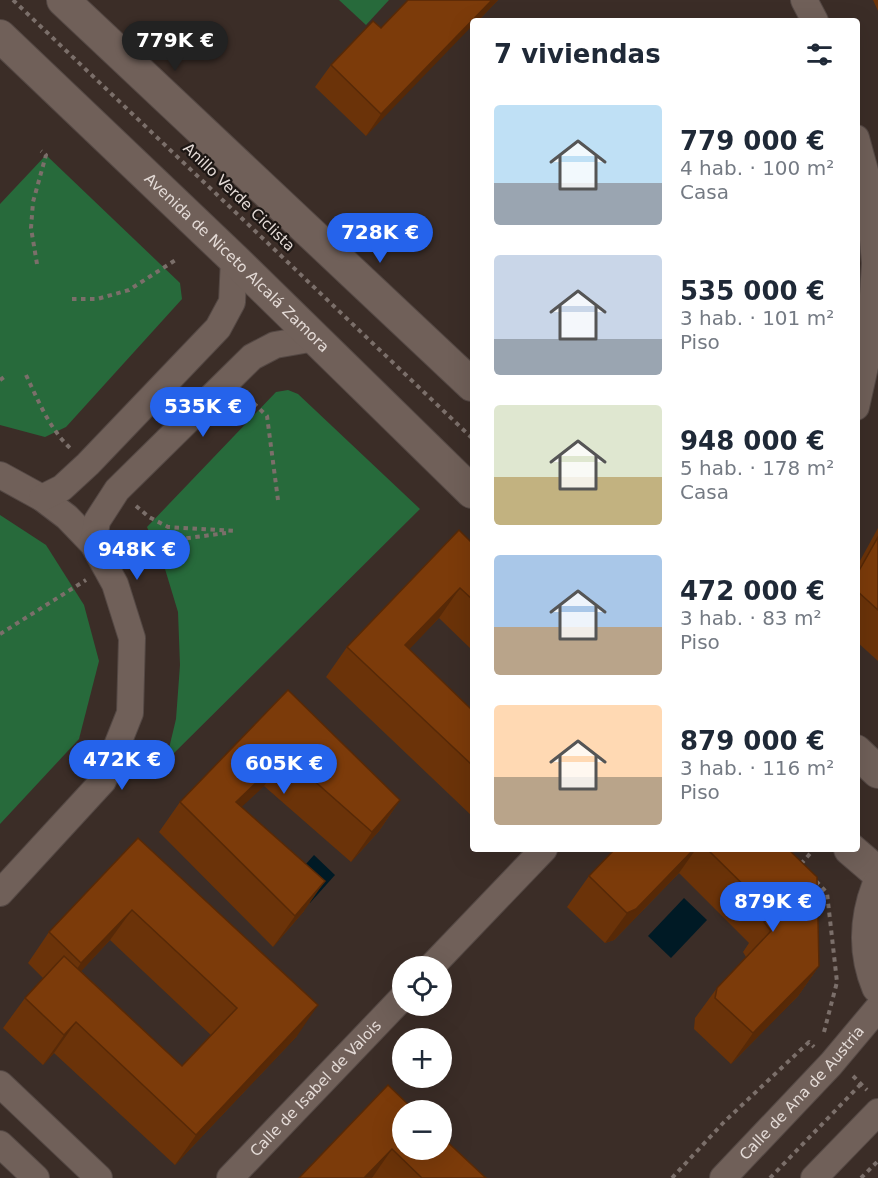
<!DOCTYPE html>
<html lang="es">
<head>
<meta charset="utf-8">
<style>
	:root { --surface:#fff; --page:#f6f6f7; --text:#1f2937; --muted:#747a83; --accent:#2563eb }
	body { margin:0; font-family:"DejaVu Sans",sans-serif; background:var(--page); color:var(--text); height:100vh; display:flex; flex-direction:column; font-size:22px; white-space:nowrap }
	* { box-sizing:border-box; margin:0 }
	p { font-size:20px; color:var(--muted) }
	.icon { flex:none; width:33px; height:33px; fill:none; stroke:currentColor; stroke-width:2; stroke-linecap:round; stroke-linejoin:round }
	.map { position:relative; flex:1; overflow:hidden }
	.sheet { position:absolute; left:470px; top:18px; width:390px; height:834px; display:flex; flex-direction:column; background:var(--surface); border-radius:6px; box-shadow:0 6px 24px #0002 }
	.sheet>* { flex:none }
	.fabs { position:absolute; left:392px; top:956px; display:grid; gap:12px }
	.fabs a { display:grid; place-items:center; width:60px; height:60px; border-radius:50%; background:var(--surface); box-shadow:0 6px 24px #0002; font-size:30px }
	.price { position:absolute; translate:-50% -51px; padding:0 14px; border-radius:21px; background:var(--accent); color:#fff; font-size:20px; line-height:39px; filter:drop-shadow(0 2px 3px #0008) }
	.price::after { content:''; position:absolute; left:50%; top:36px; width:18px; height:14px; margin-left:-9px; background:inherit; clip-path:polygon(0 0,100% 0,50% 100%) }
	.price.on { background:#222; color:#fff }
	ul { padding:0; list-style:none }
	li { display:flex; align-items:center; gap:18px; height:150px; padding:0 24px }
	li span { display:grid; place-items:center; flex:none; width:168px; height:120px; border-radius:6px; color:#555 }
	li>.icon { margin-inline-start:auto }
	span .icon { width:72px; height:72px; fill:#fffc; stroke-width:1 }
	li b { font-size:26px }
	h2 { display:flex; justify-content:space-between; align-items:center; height:72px; padding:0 24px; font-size:26px }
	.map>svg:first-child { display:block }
	.green { fill:#276a3b }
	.water { fill:#001a25 }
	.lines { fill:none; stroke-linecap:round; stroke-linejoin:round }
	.minor-casing { stroke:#544844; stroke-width:28 }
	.tertiary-casing { stroke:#544844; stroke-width:34 }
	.path { stroke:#7b6f6a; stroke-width:4; stroke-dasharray:4.5 4.5; stroke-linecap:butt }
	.minor { stroke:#706059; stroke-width:26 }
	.tertiary { stroke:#706059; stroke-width:32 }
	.wall { fill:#6b3309; fill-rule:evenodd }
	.shaded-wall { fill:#572907 }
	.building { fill:#7c3b0a; stroke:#572907; stroke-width:1.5 }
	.labels { text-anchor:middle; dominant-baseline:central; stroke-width:4.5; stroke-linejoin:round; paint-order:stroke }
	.street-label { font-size:15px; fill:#e4dbd7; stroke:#1d1714 }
</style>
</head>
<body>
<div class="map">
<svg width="878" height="1178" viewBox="0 0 878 1178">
	<rect width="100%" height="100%" fill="#3b2d27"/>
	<g class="green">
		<polygon points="339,0 389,0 366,25"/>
		<polygon points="46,155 180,283 182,299 66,427 45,437 0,425 0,204"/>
		<polygon points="288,390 298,394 420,509 166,761 176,719 180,665 178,612 165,569 147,527 276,392"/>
		<polygon points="0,515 46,545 84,605 99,661 79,739 0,824"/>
	</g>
	<g class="water">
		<polygon points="314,855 335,875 310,903 288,884"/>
		<polygon points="684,898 707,920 671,958 648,936"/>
	</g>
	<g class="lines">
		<g class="minor-casing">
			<g id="minor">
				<polyline points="804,0 815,21"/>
				<polyline points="856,138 868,182 875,263 870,344 856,407"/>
				<polyline points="0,475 42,498 67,517 93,544 115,584 132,638 130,713 103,781 0,893"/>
				<polyline points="42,498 62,488 88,464 218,328 232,302 234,259"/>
				<polyline points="93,544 97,521 117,490 252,357 275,345 315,338"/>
				<polyline points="432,966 544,849"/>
				<polyline points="0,1084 99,1178"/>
				<polyline points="0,1144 36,1178"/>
				<path id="s1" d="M 230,1178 L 402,998"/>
				<path id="s2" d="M 723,1178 L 831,1064 L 878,1008"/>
				<polyline points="814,1178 878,1112"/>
			</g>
		</g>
		<g class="tertiary-casing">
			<g id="tertiary">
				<polyline points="63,0 472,385"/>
				<path id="s3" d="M 0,36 L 234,259 L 472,492"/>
				<polyline points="856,751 878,772"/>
				<polyline points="850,849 878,873"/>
				<path d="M 878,886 C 865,920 864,953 878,987"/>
			</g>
		</g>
		<g class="path">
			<polyline points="13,0 472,438"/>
			<polyline points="37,264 31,228 33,202 46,155 41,151"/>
			<polyline points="72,299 97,299 129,290 177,259"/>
			<path d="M 26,375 C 38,400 49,428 70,448"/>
			<polyline points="0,380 7,375"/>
			<polyline points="247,397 267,416 278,500"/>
			<polyline points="136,506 149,517 168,527 236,531"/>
			<polyline points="127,559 181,539 226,533"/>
			<polyline points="0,634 86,580"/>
			<polyline points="801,864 814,849"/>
			<polyline points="816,881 827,893 837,982 824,1032"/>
			<polyline points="853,1076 867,1090"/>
			<polyline points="672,1178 724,1122 809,1042 814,1047"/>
			<polyline points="770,1178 861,1084"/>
			<polyline points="861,1178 878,1161"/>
		</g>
		<use href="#minor" class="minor"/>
		<use href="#tertiary" class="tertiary"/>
	</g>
	<g class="wall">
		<polygon points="408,0 498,0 478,21 472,21 366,136 315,87 331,65 381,28"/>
		<polygon points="873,0 878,0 878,11"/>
		<polygon points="878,528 878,661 856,641 856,568"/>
		<polygon points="472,543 472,650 439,618 409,649 472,710 472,816 326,677 347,647"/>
		<polygon points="288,690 400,800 379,831 351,862 264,786 241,807 304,911 273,947 159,832 180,802"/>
		<path d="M 138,838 L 297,1036 L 175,1165 L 54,1053 L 43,1065 L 3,1028 L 25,998 L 43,978 L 28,963 L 49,932 ZM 110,940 L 211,1035 L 182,1066 L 81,971 Z"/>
		<polygon points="615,849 788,849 819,966 798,996 731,1064 694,1029 695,1018 717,988 746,957 743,952 749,943 679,873 614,940 605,943 567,907 589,876"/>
		<polygon points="388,1085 486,1178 299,1178"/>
	</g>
	<g class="shaded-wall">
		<polygon points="492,0 498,0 478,21 472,21 472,26 366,136 381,114"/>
		<polygon points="460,588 439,618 384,676 405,645"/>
		<polygon points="285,755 264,786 214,833 236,802"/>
		<polygon points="400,800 379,831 351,862 372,832"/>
		<polygon points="694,849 696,849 679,873 614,940 605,943 627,913"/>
		<polygon points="325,881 304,911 273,947 295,916"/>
		<polygon points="132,910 110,940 60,994 81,963"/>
		<polygon points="819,966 798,996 731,1064 753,1033"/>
		<polygon points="318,1005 297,1036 175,1165 196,1135"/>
		<polygon points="76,1022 54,1053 43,1065 64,1035"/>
		<polygon points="392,1149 372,1178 364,1178"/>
	</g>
	<g class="building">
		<polygon points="408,0 492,0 381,114 331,65 373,21 381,28"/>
		<polygon points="459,530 472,543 472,599 460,588 405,645 472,710 472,765 347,647"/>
		<polygon points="878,537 878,610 856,590 856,576"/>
		<polygon points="288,690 400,800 372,832 285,755 236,802 325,881 295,916 180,802"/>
		<polygon points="138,838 318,1005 196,1135 76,1022 64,1035 25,998 64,956 182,1066 237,1008 132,910 81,963 49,932"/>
		<polygon points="615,849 694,849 636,909 627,913 589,876"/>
		<polygon points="707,849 788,849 817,877 819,966 753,1033 715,998 717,988 771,931 764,922 772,913"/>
		<polygon points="388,1085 414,1110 402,1110 402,1149 441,1149 441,1136 486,1178 422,1178 392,1149 364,1178 299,1178"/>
	</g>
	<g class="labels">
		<g class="street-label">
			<text transform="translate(239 197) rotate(44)">Anillo Verde Ciclista</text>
			<text stroke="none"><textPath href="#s3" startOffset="328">Avenida de Niceto Alcalá Zamora</textPath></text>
			<text stroke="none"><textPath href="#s1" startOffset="124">Calle de Isabel de Valois</textPath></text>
			<text stroke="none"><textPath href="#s2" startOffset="116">Calle de Ana de Austria</textPath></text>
		</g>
	</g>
</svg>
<div class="fabs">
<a><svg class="icon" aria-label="locate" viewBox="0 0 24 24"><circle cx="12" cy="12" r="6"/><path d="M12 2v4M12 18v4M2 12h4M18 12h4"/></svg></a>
<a>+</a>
<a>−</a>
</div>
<b class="price on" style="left:175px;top:72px">779K €</b>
<b class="price" style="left:380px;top:264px">728K €</b>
<b class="price" style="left:203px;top:438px">535K €</b>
<b class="price" style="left:137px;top:581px">948K €</b>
<b class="price" style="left:122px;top:791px">472K €</b>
<b class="price" style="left:284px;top:795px">605K €</b>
<b class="price" style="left:773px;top:933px">879K €</b>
<section class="sheet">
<h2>7 viviendas<svg class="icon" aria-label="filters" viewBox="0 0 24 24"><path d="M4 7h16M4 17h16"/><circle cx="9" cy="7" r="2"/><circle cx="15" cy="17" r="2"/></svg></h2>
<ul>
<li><span style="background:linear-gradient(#bfe0f5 65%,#9aa5b1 0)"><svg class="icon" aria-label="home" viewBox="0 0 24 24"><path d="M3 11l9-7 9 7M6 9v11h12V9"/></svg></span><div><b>779 000 €</b><p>4 hab. · 100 m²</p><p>Casa</p></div></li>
<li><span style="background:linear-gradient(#c9d6e8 70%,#9aa5b1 0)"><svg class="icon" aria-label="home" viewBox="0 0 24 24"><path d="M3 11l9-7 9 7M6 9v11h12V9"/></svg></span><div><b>535 000 €</b><p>3 hab. · 101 m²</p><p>Piso</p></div></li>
<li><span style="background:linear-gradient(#dfe7d0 60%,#c2b280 0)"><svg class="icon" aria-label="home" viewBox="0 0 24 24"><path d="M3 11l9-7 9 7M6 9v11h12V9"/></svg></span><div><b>948 000 €</b><p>5 hab. · 178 m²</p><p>Casa</p></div></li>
<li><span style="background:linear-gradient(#a9c7e8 60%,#b9a48a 0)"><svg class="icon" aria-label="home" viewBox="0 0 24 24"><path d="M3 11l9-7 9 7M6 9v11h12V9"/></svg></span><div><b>472 000 €</b><p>3 hab. · 83 m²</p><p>Piso</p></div></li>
<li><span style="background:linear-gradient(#ffd9b3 60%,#b9a48a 0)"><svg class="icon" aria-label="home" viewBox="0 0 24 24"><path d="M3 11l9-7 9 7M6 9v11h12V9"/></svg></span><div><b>879 000 €</b><p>3 hab. · 116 m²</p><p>Piso</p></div></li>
</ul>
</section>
</div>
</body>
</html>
